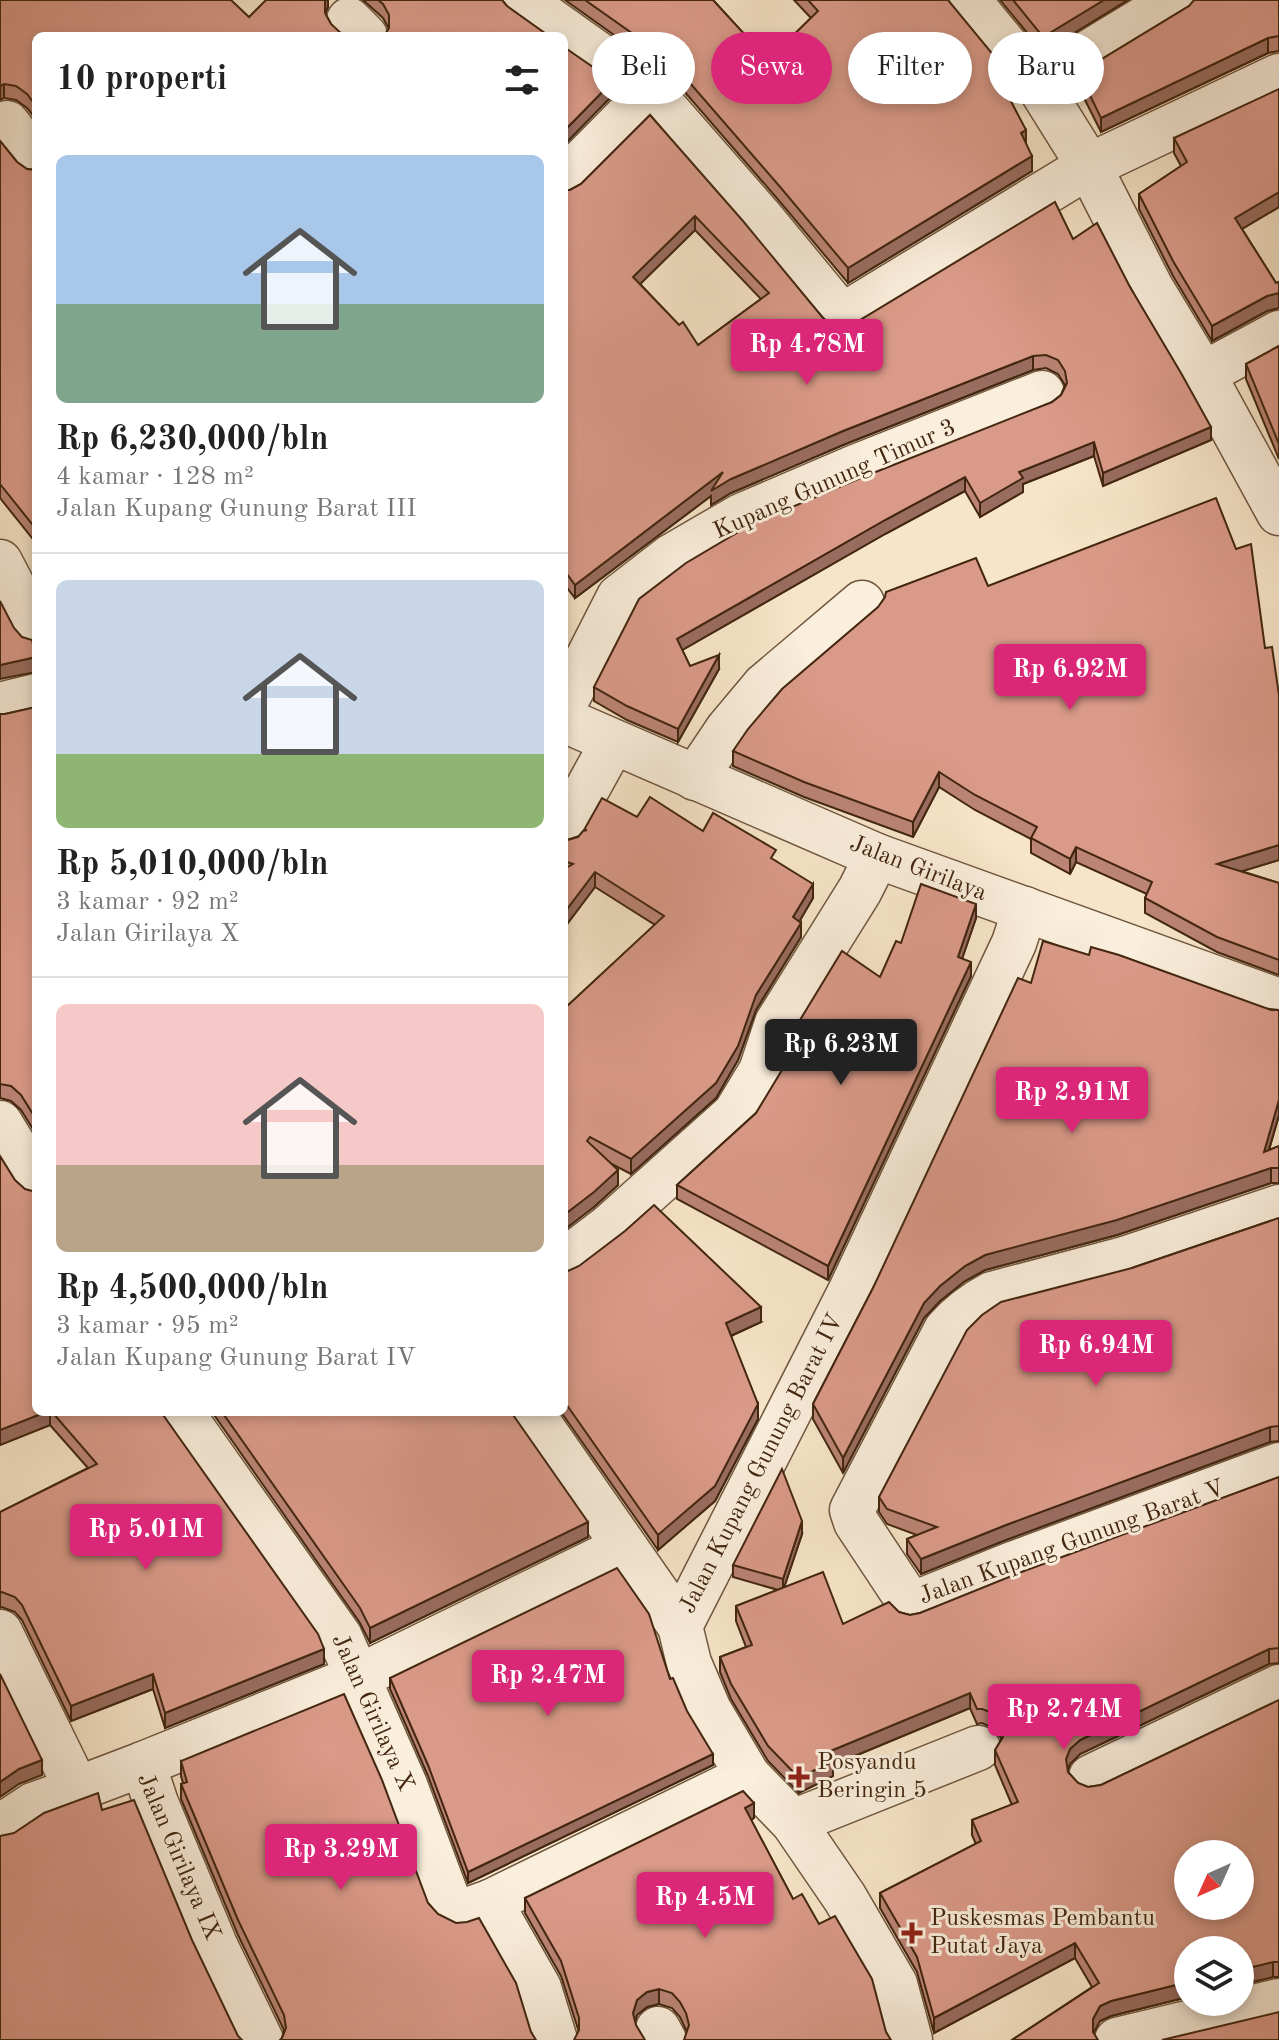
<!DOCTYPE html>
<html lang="id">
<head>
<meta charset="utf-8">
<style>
	:root { --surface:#fff; --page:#f6f6f6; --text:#222; --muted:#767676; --line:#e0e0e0; --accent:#db2777 }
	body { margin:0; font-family:"Old Standard TT",serif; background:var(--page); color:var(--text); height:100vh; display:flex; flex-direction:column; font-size:30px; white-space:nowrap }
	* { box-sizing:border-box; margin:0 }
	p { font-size:26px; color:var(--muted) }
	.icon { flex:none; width:44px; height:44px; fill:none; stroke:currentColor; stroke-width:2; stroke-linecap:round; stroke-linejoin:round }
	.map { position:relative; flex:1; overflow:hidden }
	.drawer { position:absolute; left:32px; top:32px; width:536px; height:1384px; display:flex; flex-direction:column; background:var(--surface); border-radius:12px; box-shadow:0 4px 12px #0003 }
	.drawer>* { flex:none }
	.banner { position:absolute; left:592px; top:32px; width:566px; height:72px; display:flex; gap:16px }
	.needle { width:52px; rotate:225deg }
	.buttons { position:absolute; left:1174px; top:1840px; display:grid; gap:16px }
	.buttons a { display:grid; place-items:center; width:80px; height:80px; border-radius:50%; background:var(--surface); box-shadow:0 4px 12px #0003; font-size:40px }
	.price { position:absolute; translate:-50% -68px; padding:0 18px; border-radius:8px; background:var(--accent); color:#fff; font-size:26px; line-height:52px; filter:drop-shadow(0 2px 4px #0008) }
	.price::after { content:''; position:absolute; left:50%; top:48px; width:24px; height:18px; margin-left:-12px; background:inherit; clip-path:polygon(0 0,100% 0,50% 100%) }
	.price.selected { background:#222; color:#fff }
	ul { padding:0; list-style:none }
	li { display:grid; align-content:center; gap:16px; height:424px; padding:0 24px }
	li+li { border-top:2px solid var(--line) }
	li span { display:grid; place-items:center; height:248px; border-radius:12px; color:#555 }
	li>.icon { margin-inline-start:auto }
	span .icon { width:144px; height:144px; fill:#fffc; stroke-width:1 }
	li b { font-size:34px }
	h2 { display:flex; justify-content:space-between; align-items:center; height:96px; padding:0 24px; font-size:34px }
	.chip { padding:0 28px; border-radius:36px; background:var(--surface); box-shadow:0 4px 12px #0003; font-size:28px; line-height:72px }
	.chip.selected { background:var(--accent); color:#fff }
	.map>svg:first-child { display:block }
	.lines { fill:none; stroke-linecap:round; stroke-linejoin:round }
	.minor-casing { stroke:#6f563e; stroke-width:47 }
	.minor { stroke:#faeedc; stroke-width:44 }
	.wall { fill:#bb8476; stroke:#42260f; stroke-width:2; fill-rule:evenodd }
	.shaded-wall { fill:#996c60; stroke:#42260f; stroke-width:2 }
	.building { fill:#da9a89; stroke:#42260f; stroke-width:2; fill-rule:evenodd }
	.poi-dot { fill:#8f2418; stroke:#faeedc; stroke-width:3 }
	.labels { text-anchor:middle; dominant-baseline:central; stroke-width:6; stroke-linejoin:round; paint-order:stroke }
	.street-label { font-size:24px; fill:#42260f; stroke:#faeedc }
	.poi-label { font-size:24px; fill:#42260f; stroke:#faeedc; text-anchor:start }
</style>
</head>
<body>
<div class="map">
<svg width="1279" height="2040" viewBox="0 0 1279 2040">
	<rect width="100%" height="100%" fill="#f7e5c9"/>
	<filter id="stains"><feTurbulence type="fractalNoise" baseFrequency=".0025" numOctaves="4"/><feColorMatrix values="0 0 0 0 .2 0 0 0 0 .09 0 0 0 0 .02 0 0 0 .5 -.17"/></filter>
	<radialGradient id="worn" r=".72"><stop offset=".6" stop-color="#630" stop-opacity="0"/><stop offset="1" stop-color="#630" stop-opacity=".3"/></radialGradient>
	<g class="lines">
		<g class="minor-casing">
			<g id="minor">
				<polyline points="522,0 651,92 762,219 842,316 1089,166 1279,76"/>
				<polyline points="968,0 1039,86 1089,166 1151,288 1203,374 1279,513"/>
				<polyline points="349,20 365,36"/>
				<polyline points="1039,86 1071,63 1175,0"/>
				<polyline points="7,123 36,160"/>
				<polyline points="564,180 651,92"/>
				<polyline points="1203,374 1279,333"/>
				<polyline points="0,562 36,631"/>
				<polyline points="0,705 36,696"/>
				<polyline points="564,705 619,597 672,556 741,516 853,468 1042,393"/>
				<polyline points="564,720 877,856 1279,1001"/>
				<polyline points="695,778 728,729 764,686 862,603"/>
				<polyline points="564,831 613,742"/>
				<polyline points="0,1123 36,1182"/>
				<path d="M 1279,1207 L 1124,1259 L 992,1294 C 973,1304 960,1314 946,1330 L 852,1510 L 856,1522 L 911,1605 L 1015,1563 L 1279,1465"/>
				<polyline points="564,1261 610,1226 735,1114 761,1071 777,1023 860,890 877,856"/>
				<polyline points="181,1412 340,1637 405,1785 451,1908 459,1913 490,1902 539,1988 555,2040"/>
				<polyline points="531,1412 680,1626"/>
				<polyline points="0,1632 67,1769 72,1791 143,1764 156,1803 215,1945 261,2040"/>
				<polyline points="143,1764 358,1677 608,1555"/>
				<polyline points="1091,1777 1279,1687"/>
				<polyline points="793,1822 978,1748"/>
				<polyline points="0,1827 33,1805 72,1791"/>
				<polyline points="490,1902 748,1776"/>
				<polyline points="658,2029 664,2040"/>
				<polyline points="910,2040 895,1984 845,1898 793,1822 748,1776 709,1710 689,1663 680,1626 850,1292 1014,943 1025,909"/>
				<polyline points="1117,2040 1279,2001"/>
			</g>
		</g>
		<use href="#minor" class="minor"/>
	</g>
	<g class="wall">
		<polygon points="0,0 249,17 328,0 328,7 325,13 331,24 36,36 36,119 27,108 16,100 4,98"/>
		<polygon points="363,0 502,0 507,6 389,29 383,18"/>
		<polygon points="565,0 713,0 768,60 811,18 794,0 948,0 1014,95 1010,99 1026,144 1032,171 848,283 781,203 670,75"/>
		<polygon points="1000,0 1128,0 1043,52"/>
		<polygon points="1279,0 1279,51 1268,53 1101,132 1079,88 1079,73 1189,6"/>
		<path d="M 650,115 L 823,318 L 832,325 L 843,327 L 855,323 L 1073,239 L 1130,287 L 1211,440 L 1103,486 L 1094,456 L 1023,484 L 1023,492 L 980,517 L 965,491 L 885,534 L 682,650 L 690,666 L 719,669 L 678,742 L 627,720 L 594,701 L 594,687 L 1052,402 L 1061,395 L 1065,385 L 1058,374 L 1046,368 L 1033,370 L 843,445 L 731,493 L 711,505 L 711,496 L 575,598 L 564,584 L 564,190 L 570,190 L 581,184 ZM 695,230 L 761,299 L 698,345 L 640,284 Z"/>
		<polygon points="1174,138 1279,207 1242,229 1276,283 1279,282 1279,308 1267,311 1212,341 1173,276 1139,209 1139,194 1181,166 1174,153"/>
		<polygon points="0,141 17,162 27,169 36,170 36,543 0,498"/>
		<polygon points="1279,346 1279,459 1246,379 1246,364"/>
		<polygon points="988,586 1265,648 1279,695 1279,860 1241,871 1279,883 1279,975 1217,952 1145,913 1145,898 1147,894 1076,862 1070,874 1031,853 1031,839 975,810 939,787 913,837 804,797 733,766 733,751"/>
		<polygon points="36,707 36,1134 21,1110 11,1101 0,1098 0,714 5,714"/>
		<polygon points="637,817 703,831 776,861 813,898 799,922 801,937 756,1010 738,1060 716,1098 631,1174 610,1163 618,1185 594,1207 564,1009 655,925 595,887 564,928 564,841"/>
		<polygon points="976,918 962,958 971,976 828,1280 677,1199 677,1185 756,1113 880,977 901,943"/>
		<polygon points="1031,983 1279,1010 1279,1115 1269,1150 1279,1146 1279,1183 1271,1183 1117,1235 985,1270 965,1281 940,1301 924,1318 843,1473 813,1419 813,1404"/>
		<polygon points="0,1156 36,1412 161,1412 324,1664 165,1728 153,1689 71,1721 22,1620 15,1612 2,1607 0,1608 0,1512 88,1468 50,1425 0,1445"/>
		<polygon points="1279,1218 1279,1441 1270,1442 1006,1540 921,1574 907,1554 907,1539 917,1535 887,1524 879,1512 879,1497 1132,1268"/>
		<polygon points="564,1270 761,1322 731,1336 758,1419 715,1501 658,1550 561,1412 564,1412"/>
		<polygon points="212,1412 511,1412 588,1537 370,1643 360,1623"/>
		<polygon points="1279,1477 1279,1663 1269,1664 1080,1754 1070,1764 1068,1770 1068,1772 1078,1783 1088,1787 1101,1785 1279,1700 1279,1977 1273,1977 1240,1985 1240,1950 1188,1950 1188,1997 1111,2016 1100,2021 1012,2040 1092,1987 1075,1958 934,2033 917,1972 880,1908 880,1893 976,1844 972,1835 972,1820 1012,1805 995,1765 995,1750 1001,1740 1001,1738 993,1728 982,1723 977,1724 970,1708 833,1765 833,1776 799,1793 768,1761 731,1699 720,1672 720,1657 746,1647 736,1621 736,1606 778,1590 733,1577 733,1565 802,1534 784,1587 843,1624 899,1612 910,1615 920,1613"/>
		<polygon points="390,1678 670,1679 713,1765 468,1883 428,1776 390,1689"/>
		<polygon points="181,1761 428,1903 531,2032 282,2038 284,2030 238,1935 181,1799 181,1784 183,1783 181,1776"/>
		<polygon points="754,1818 751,1820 793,1899 819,1924 886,2032 685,2039 687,2032 680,2017 672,2008 659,2004 647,2007 637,2015 635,2022 579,2032 561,1976 525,1913 525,1898"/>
	</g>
	<g class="shaded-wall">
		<polygon points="325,0 328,0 328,7 325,14"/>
		<polygon points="1104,0 1128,0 1043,52 1043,37"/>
		<polygon points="1268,38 1268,53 1101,132 1101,118"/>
		<polygon points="1014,80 1014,95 1004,103 1004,88"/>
		<polygon points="613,81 613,95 564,145 564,131"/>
		<polygon points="4,84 4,98 0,100 0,86"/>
		<polygon points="1026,130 1026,145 1021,133"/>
		<polygon points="1032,156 1032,171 848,283 848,268"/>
		<polygon points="1279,192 1279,207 1235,233 1235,218"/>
		<polygon points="695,216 695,230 633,291 633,277"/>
		<polygon points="1279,293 1279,308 1267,311 1212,341 1212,326 1267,296"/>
		<polygon points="1033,356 1033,370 843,445 731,493 711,505 711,496 575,598 575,585 723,472 731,479 843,431"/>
		<polygon points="1211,427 1211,440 1103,486 1103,473"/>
		<polygon points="1094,442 1094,456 1023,484 1023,492 980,517 980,503 1019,472"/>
		<polygon points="965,477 965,491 885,534 677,653 677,639 885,520"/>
		<polygon points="719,655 719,669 678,742 678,729"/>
		<polygon points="36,657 36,672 0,679 0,665"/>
		<polygon points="939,772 939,787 913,837 913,822"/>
		<polygon points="1279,845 1279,860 1217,879 1217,864"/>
		<polygon points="1076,847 1076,862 1070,874 1070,859"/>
		<polygon points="595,872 595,887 564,928 564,913"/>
		<polygon points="813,884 813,898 793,932 793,917"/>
		<polygon points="976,904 976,918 958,971 958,957"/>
		<polygon points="801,923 801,937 756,1010 738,1060 716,1098 631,1174 631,1159 756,995"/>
		<polygon points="971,962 971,976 828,1280 828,1266"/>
		<polygon points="1279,1100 1279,1115 1264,1166 1264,1152"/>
		<polygon points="1271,1168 1271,1183 1117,1235 985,1270 965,1281 940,1301 924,1318 843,1473 843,1458 924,1303 940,1286 965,1266 985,1255"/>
		<polygon points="618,1170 618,1185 594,1207 564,1230 564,1215"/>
		<polygon points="761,1307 761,1322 726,1338 726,1323"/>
		<polygon points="758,1404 758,1419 715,1501 658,1550 658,1535"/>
		<polygon points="46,1412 50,1412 50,1425 0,1445 0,1430"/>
		<polygon points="1270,1427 1270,1442 1006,1540 921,1574 921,1559 1006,1525"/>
		<polygon points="802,1521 802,1534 783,1591 783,1579"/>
		<polygon points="588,1522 588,1537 370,1643 370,1628"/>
		<polygon points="324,1649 324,1664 165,1728 165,1713"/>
		<polygon points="1269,1649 1269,1664 1080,1754 1070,1764 1066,1774 1066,1759 1070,1749 1080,1740"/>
		<polygon points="153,1674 153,1689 71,1721 71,1706"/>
		<polygon points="970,1693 970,1708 833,1765 833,1776 799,1793 799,1778 828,1752"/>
		<polygon points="713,1754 713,1765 468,1883 468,1872"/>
		<polygon points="42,1760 42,1775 19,1784 0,1797 0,1782 19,1769"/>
		<polygon points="754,1803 754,1818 745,1823 745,1808"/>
		<polygon points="1075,1943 1075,1958 934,2033 934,2018"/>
		<polygon points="1273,1962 1273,1977 1240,1985 1240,1970"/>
		<polygon points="1188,1982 1188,1997 1111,2016 1100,2021 1093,2034 1093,2019 1100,2006 1111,2001"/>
		<polygon points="659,1989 659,2004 647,2007 637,2015 633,2028 633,2013 637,2000 647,1992"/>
	</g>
	<g class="building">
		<polygon points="0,0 231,0 249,17 266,0 325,0 325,13 331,24 344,36 36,36 36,106 27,94 16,86 4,84 0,86"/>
		<polygon points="378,0 502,0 507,6 549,36 384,36 389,28 389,15 383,4"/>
		<polygon points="585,0 713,0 768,60 818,11 808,0 948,0 1014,80 1004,88 1026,130 1021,133 1032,156 848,268 781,188 670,60"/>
		<polygon points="1013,0 1104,0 1043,37"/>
		<polygon points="1194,0 1279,0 1279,36 1268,38 1101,118 1079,73 1189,6"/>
		<polygon points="564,47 613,81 564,131"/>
		<polygon points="1279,89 1279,192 1235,218 1276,283 1279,282 1279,293 1267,296 1212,326 1173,261 1139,194 1187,162 1174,138"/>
		<path d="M 650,115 L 743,221 L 823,318 L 832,325 L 843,327 L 855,323 L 1055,202 L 1073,239 L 1097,223 L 1130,287 L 1181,373 L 1211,427 L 1103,473 L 1094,442 L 1019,472 L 1023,478 L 980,503 L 965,477 L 885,520 L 677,639 L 690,666 L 719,655 L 678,729 L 627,706 L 594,687 L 639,599 L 686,563 L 752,524 L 863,477 L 1052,402 L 1061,395 L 1067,383 L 1065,371 L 1058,360 L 1046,355 L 1033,356 L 843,431 L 731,479 L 711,491 L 723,472 L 575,585 L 564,570 L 564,190 L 570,190 L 581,184 ZM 695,216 L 769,293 L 698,345 L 683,322 L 679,325 L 633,277 Z"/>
		<polygon points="0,141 17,162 27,169 36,170 36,529 0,484"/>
		<polygon points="1279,346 1279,444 1246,364"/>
		<polygon points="1216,498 1236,549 1251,544 1265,648 1272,647 1279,695 1279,845 1217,864 1279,883 1279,960 1217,937 1145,898 1152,882 1076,847 1070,859 1031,838 1037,827 975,795 939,772 913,822 804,782 733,751 748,729 782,689 878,607 885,597 886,592 976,558 988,586"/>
		<polygon points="0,601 14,628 22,637 32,640 36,657 0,665"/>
		<polygon points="36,707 36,1119 21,1095 11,1086 0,1084 0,714 5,714"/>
		<polygon points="650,797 703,831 713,813 776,850 771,858 813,884 793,917 801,923 756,995 738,1046 716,1083 631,1159 590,1137 587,1141 618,1170 594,1192 564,1215 564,1009 664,916 595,872 564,913 564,869 573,864 564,861 564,841 578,837 583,831 587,830 584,830 602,798 637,817"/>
		<polygon points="921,884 976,904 958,957 971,962 828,1266 677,1185 756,1113 785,1065 800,1020 842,951 880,977 896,941 901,943"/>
		<polygon points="1043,941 1089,955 1091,947 1119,955 1271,1010 1279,1010 1279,1100 1264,1152 1279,1146 1279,1168 1271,1168 1117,1220 985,1255 965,1266 940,1286 924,1303 843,1458 813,1404 873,1288 1018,978 1031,983"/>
		<polygon points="0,1156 15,1180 25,1189 36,1192 36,1412 46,1412 0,1430"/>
		<polygon points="654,1205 761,1307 726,1323 758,1404 715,1486 658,1535 564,1401 564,1270 568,1271 579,1266 625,1231"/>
		<polygon points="1279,1218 1279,1426 1270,1427 1006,1525 921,1559 907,1539 937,1527 887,1509 879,1497 967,1330 982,1315 1001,1302 1132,1268"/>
		<polygon points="52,1412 161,1412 318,1634 324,1649 165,1713 153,1674 71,1706 22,1605 15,1597 2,1592 0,1593 0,1512 97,1464"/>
		<polygon points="222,1412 511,1412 588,1522 370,1628 360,1608"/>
		<polygon points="782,1469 802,1521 783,1579 733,1565"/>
		<path d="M 1279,1477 L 1279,1648 L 1269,1649 L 1080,1740 L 1070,1749 L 1066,1759 L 1068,1772 L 1078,1783 L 1088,1787 L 1101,1785 L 1279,1700 L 1279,1962 L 1273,1962 L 1240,1970 L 1240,1950 L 1188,1950 L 1188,1982 L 1111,2001 L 1100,2006 L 1093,2019 L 1093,2032 L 1098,2040 L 1012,2040 L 1099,1983 L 1075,1943 L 934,2018 L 917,1957 L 880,1893 L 981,1841 L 972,1820 L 1018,1802 L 995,1750 L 1003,1737 L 1001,1723 L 993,1713 L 982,1709 L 977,1709 L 970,1693 L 828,1752 L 833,1761 L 799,1778 L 768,1746 L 731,1684 L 720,1657 L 752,1645 L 736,1606 L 823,1572 L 843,1624 L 889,1602 L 899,1612 L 910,1615 L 920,1613 L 1024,1571 ZM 1188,1854 L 1240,1854 L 1240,1906 L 1188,1906 Z"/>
		<polygon points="617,1568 649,1614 670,1679 673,1678 687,1711 713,1754 468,1872 428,1765 390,1678"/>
		<polygon points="0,1674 42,1760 19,1769 0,1782"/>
		<polygon points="344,1694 382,1780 428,1903 438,1914 456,1923 467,1922 479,1918 516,1983 531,2032 536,2040 280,2040 282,2038 286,2028 284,2015 238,1920 181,1784 187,1782 181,1761"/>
		<polygon points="743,1791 754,1803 745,1808 793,1899 802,1894 819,1924 835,1916 872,1979 886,2032 891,2040 684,2040 689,2025 686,2013 680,2002 672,1993 659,1989 647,1992 637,2000 633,2013 636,2025 645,2040 574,2040 579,2030 579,2018 561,1961 525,1898"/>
		<polygon points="98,1793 102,1810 134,1800 192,1940 238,2036 242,2040 0,2040 0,1836 14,1833 44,1813"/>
		<polygon points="1279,2012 1279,2040 1162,2040"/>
	</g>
	<g class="poi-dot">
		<path d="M795 1765h8v8h8v8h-8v8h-8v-8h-8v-8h8z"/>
		<path d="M908 1921h8v8h8v8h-8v8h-8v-8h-8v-8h8z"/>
	</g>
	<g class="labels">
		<g class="street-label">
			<text transform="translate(835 480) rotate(-24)">Kupang Gunung Timur 3</text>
			<text transform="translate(918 869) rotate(21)">Jalan Girilaya</text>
			<text transform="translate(762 1464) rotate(-63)">Jalan Kupang Gunung Barat IV</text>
			<text transform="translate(1072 1543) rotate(-20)">Jalan Kupang Gunung Barat V</text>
			<text transform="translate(372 1713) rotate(66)">Jalan Girilaya X</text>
			<text transform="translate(178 1857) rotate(67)">Jalan Girilaya IX</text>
		</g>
		<g class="poi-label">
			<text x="817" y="1763">Posyandu<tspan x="817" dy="28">Beringin 5</tspan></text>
			<text x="930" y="1919">Puskesmas Pembantu<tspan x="930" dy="28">Putat Jaya</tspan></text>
		</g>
	</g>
	<rect width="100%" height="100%" filter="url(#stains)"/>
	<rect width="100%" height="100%" fill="url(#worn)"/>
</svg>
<div class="buttons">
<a><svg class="needle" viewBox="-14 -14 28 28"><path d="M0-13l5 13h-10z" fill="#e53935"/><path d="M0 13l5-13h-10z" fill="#767676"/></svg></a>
<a><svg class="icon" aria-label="layers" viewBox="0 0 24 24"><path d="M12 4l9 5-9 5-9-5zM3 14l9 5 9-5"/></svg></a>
</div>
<b class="price" style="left:807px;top:387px">Rp 4.78M</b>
<b class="price" style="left:1070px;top:712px">Rp 6.92M</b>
<b class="price selected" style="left:841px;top:1087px">Rp 6.23M</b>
<b class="price" style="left:1072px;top:1135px">Rp 2.91M</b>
<b class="price" style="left:1096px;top:1388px">Rp 6.94M</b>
<b class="price" style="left:146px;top:1572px">Rp 5.01M</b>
<b class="price" style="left:548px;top:1718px">Rp 2.47M</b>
<b class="price" style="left:1064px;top:1752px">Rp 2.74M</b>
<b class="price" style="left:341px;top:1892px">Rp 3.29M</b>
<b class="price" style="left:705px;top:1940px">Rp 4.5M</b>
<div class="banner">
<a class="chip">Beli</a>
<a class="chip selected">Sewa</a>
<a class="chip">Filter</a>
<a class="chip">Baru</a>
</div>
<section class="drawer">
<h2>10 properti<svg class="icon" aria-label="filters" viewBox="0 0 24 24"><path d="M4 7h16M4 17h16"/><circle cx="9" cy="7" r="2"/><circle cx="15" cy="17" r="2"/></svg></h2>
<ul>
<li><span style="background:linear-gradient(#a9c7e8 60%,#7fa58c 0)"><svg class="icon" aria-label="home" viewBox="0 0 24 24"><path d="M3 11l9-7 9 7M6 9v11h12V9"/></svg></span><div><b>Rp 6,230,000/bln</b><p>4 kamar · 128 m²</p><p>Jalan Kupang Gunung Barat III</p></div></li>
<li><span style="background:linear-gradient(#c9d6e8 70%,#8fb573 0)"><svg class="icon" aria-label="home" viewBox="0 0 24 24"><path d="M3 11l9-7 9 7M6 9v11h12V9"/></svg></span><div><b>Rp 5,010,000/bln</b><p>3 kamar · 92 m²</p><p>Jalan Girilaya X</p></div></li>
<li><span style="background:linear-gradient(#f6c9c9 65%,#b9a48a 0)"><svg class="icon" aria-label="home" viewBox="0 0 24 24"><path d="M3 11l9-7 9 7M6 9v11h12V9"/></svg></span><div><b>Rp 4,500,000/bln</b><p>3 kamar · 95 m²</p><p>Jalan Kupang Gunung Barat IV</p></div></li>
</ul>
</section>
</div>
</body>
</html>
